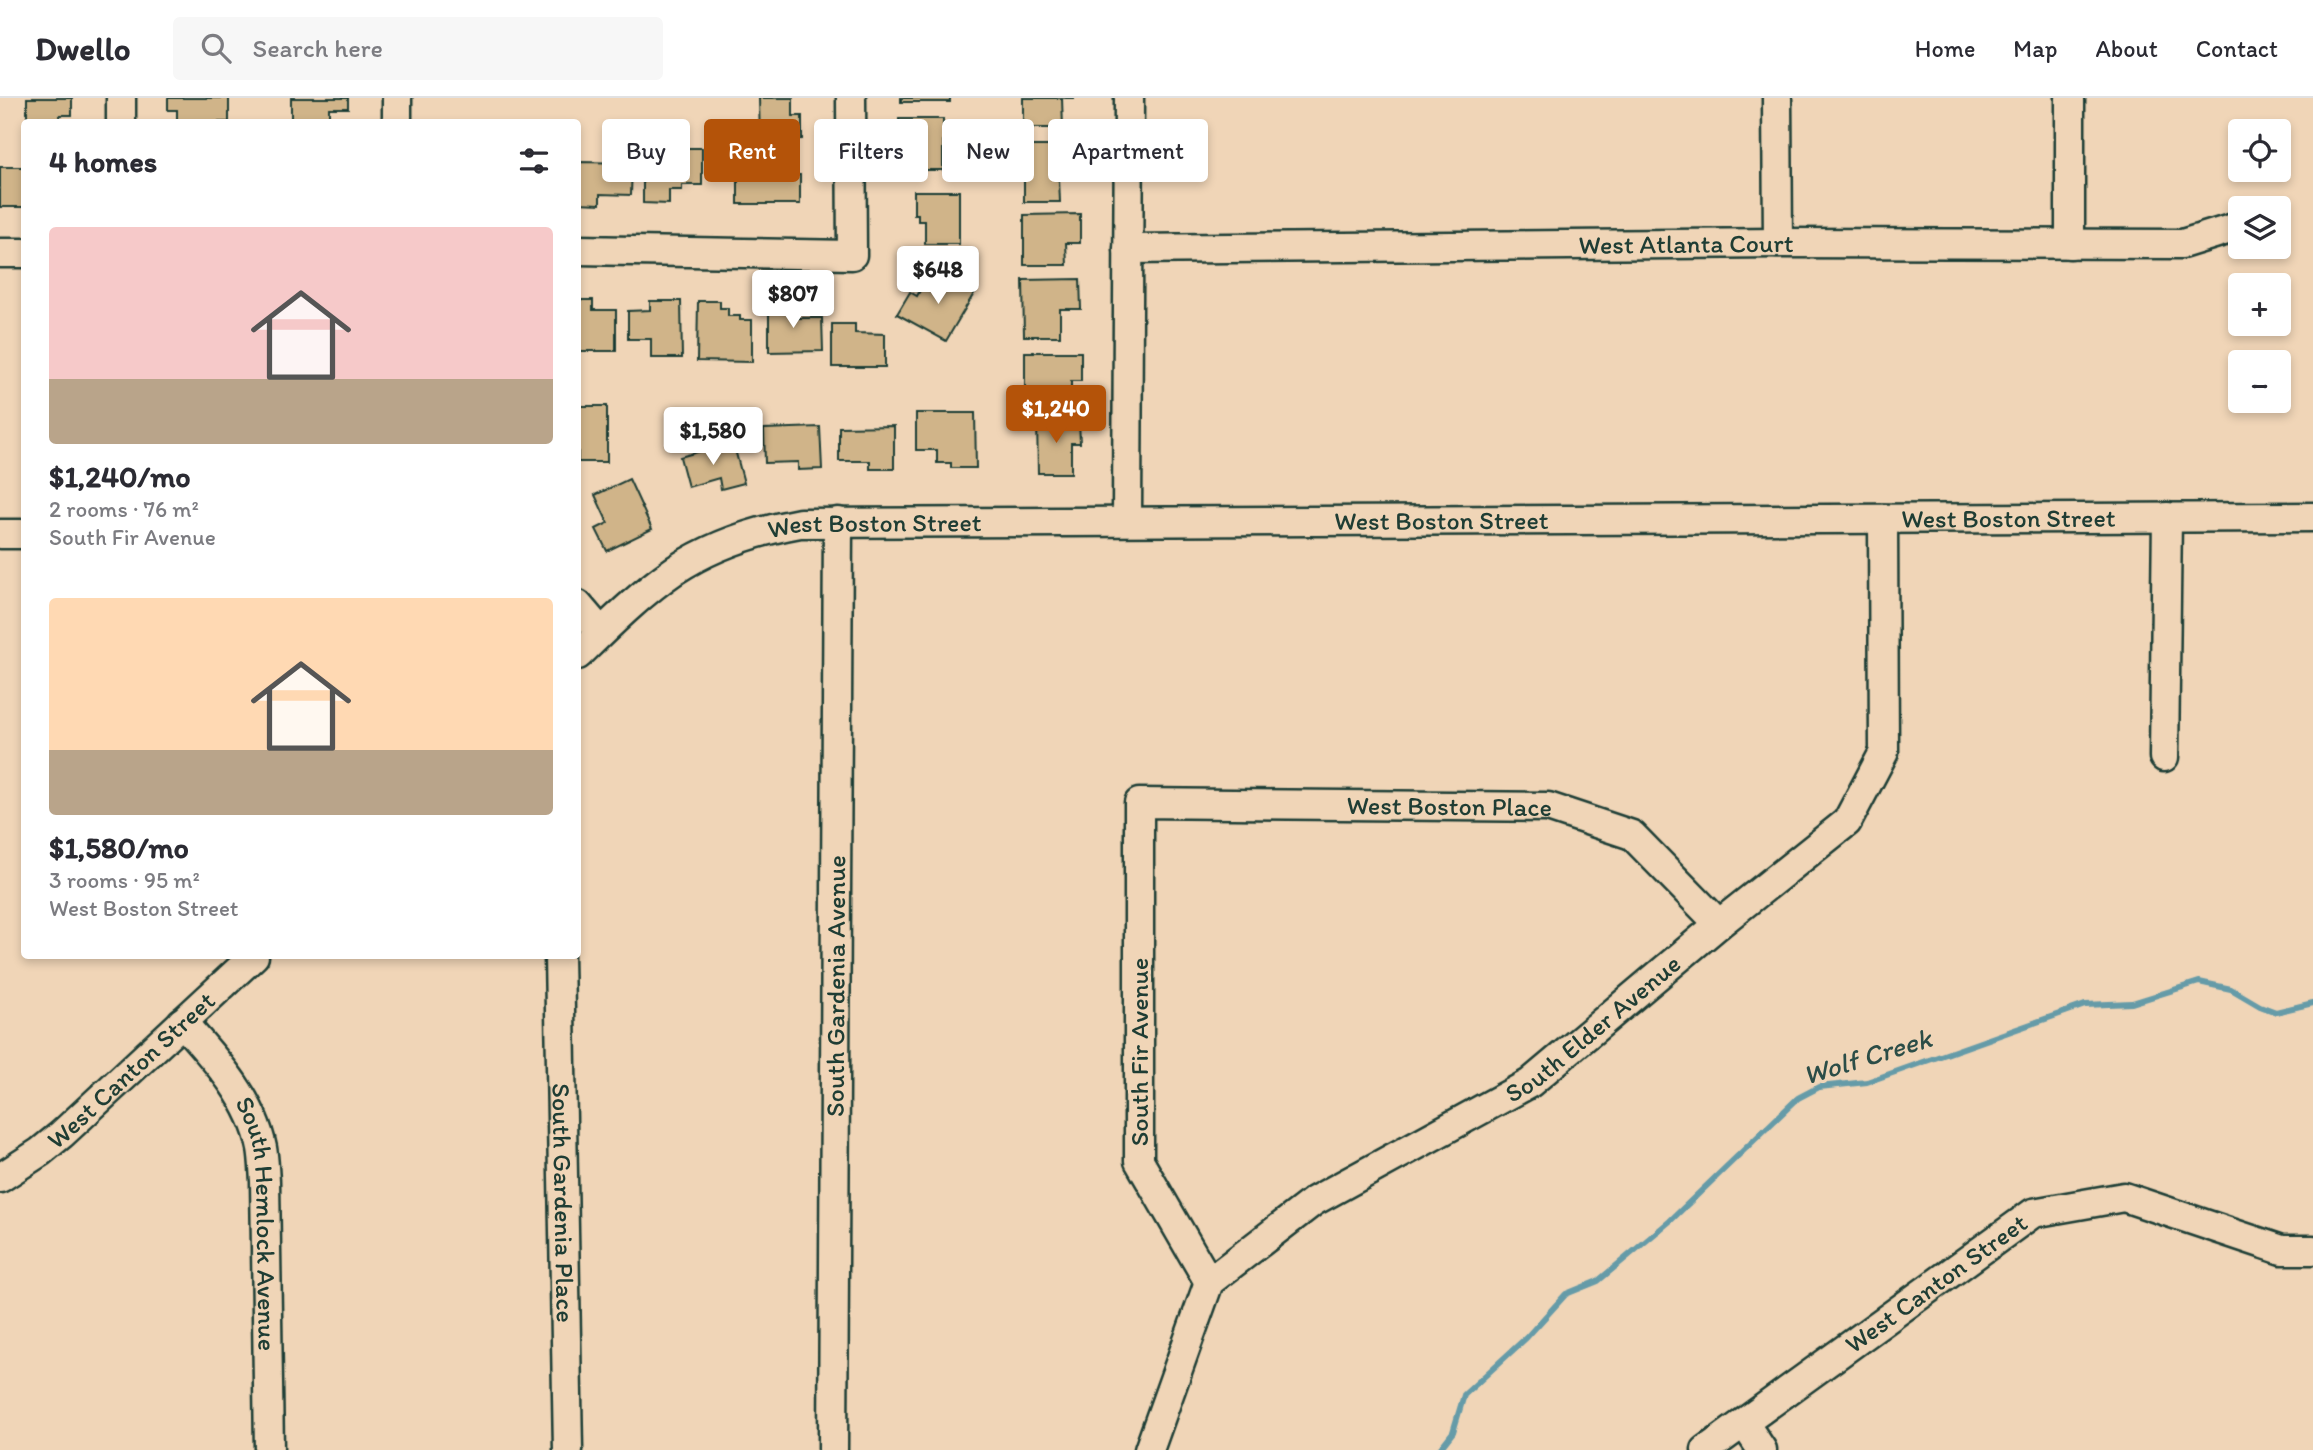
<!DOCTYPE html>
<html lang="en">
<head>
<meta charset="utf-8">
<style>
	:root { --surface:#fff; --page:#f7f7f7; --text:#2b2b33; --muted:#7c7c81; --line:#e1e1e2; --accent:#b45309 }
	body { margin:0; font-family:Itim,sans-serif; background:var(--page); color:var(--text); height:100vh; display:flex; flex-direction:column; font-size:26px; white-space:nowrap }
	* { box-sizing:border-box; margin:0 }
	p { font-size:23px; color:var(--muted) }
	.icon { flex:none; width:38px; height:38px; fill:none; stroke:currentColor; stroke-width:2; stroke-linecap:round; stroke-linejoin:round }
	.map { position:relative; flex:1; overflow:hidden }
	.side { position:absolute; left:21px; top:21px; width:560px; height:840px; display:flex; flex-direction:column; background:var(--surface); border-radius:7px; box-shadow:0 4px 10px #0003 }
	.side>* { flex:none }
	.top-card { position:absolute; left:602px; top:21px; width:665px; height:63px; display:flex; gap:14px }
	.tools { position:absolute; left:2228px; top:21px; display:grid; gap:14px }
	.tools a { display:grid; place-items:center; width:63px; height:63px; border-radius:7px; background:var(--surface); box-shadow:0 4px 10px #0003; font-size:35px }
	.price { position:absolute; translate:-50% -60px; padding:0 16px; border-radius:7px; background:#fff; color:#222; font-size:23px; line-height:46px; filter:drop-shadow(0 2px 4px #0008) }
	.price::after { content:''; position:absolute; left:50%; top:42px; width:21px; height:16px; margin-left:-10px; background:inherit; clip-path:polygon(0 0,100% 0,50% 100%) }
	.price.selected { background:var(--accent); color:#fff }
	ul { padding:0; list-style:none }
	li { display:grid; align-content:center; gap:14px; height:371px; padding:0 28px }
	li span { display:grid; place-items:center; height:217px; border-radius:7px; color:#555 }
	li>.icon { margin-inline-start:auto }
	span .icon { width:126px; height:126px; fill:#fffc; stroke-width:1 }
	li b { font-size:30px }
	h2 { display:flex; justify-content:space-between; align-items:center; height:84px; padding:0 28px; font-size:30px }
	.chip { padding:0 24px; border-radius:7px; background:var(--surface); box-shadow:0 4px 10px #0003; font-size:24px; line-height:63px }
	.chip.selected { background:var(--accent); color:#fff }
	header { display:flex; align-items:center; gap:42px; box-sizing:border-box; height:98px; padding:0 35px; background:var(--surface); border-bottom:2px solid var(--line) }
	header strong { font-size:33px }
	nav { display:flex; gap:38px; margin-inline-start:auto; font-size:24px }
	.search { width:490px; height:63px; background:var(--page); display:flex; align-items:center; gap:18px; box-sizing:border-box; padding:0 24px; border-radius:7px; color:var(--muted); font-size:26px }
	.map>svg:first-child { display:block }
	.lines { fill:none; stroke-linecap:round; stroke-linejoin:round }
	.stream { stroke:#659ba8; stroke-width:6 }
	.building { fill:#d0b489; stroke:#1f3d34; stroke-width:2 }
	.minor-casing { stroke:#1f3d34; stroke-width:33 }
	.minor { stroke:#f0d5b7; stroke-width:28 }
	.labels { text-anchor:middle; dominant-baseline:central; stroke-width:6; stroke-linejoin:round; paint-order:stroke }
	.street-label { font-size:26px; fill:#1f3d34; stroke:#f0d5b7 }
	.water-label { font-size:28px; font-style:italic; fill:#2b4d47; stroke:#f0d5b7 }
</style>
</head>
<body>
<header>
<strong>Dwello</strong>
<div class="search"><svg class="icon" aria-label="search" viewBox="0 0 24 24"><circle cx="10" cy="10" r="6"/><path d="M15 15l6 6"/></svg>Search here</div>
<nav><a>Home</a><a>Map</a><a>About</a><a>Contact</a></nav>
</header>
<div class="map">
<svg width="2313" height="1352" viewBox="0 0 2313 1352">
	<rect width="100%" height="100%" fill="#f0d5b7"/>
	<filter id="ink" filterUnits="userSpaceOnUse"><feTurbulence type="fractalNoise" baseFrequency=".0143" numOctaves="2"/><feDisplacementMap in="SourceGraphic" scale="14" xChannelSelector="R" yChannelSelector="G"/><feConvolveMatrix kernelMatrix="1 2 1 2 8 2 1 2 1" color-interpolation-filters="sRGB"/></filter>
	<g filter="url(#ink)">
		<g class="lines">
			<polyline class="stream" points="1439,1352 1453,1334 1464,1297 1526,1240 1566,1196 1598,1183 1670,1123 1798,1000 1819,989 1867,984 2085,907 2132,905 2199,884 2231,891 2260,908 2276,914 2313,905"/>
		</g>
		<g class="building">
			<polygon points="27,0 72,0 72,17 60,17 60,24 27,24"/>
			<polygon points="168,0 229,0 229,24 177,24 177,12 168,12"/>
			<polygon points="291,0 348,0 348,10 329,10 329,24 291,24"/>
			<polygon points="759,0 793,0 793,18 802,18 802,41 760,42"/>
			<rect x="901" y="0" width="49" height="4"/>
			<polygon points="1023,0 1075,0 1062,0 1063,30 1023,30"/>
			<polygon points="899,21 943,21 943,72 908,72 908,50 899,50"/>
			<polygon points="1024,48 1079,48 1079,80 1059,80 1060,104 1024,104"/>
			<polygon points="643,50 702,50 702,87 682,87 682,92 669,92 669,106 643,105"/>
			<polygon points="738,53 793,53 793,77 800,77 800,106 738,106"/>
			<polygon points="579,64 632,65 631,97 600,96 600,106 578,105"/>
			<rect x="0" y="69" width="24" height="40"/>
			<polygon points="914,93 959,93 959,146 925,146 925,123 918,123 918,116 914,116"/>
			<polygon points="1080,116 1080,145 1066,145 1067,167 1024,167 1024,117"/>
			<polygon points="944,174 976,192 946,243 897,216 910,194 917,198 924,185 934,191"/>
			<polygon points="1080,181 1081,211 1060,211 1060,238 1024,238 1023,182"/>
			<polygon points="578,202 593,202 593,212 616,212 616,253 578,253"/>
			<polygon points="650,203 681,203 682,260 651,260 651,241 628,241 628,213 650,212"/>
			<polygon points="698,203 720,203 720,210 728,210 728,218 740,218 740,222 752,222 752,264 697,263"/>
			<polygon points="769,203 791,203 792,220 822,220 823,253 769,254"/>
			<polygon points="832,226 855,226 855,235 885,236 885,269 832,269"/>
			<polygon points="1025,254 1081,254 1081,283 1071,283 1071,303 1025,303"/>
			<rect x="578" y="308" width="29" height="56"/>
			<polygon points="916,315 975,315 976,370 951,370 951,365 937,365 937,352 916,352"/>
			<polygon points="1037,322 1079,322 1080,345 1071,345 1071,375 1038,375"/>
			<polygon points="894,328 894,371 870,371 870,363 839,363 839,329"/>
			<polygon points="820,329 822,371 798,372 798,364 765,365 764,331"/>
			<polygon points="733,344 744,385 721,391 719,380 688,389 680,359"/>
			<polygon points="629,381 652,431 607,453 596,431 608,425 595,397"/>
		</g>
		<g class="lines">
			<g class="minor-casing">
				<g id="minor">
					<polyline points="121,0 121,24"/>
					<polyline points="1777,0 1778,145"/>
					<polyline points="2070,0 2070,146"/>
					<polyline points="397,24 397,0"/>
					<path id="s1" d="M 1128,151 L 1778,145 L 2182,146 L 2240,128"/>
					<polyline points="578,152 852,157 851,0"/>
					<polyline points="0,155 24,155"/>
					<polyline points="1127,423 1129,0"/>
					<polyline points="0,436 24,436"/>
					<polyline points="578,507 601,534"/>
					<path id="s2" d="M 578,557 C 609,527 640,496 675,472 C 713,447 756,433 800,425 L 2313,419"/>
					<polyline points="2164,659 2167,419"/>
					<path id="s3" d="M 559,858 L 568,1352"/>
					<path id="s4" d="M 182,924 C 215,961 252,1000 262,1050 C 264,1061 264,1072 265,1083 L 269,1352"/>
					<path id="s5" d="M 0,1080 L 40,1054 L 62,1036 L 254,858"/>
					<path id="s6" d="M 1209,1184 L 1139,1063 L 1139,705 L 1548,709 L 1632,737 L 1719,826"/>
					<polyline points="1744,1325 1762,1352"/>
					<path id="s7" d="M 833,1352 L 838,424"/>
					<path id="s8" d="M 1149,1352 L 1209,1184 L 1314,1103 L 1530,985 L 1719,826 L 1847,724 L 1884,654 L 1883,421"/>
					<path id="s9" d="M 1706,1352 L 2033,1115 L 2124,1099 L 2282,1152 L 2313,1152"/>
				</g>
			</g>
			<use href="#minor" class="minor"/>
		</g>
	</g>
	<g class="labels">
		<g class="street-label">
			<text stroke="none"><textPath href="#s1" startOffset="558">West Atlanta Court</textPath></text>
			<text stroke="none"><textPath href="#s2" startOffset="1472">West Boston Street</textPath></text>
			<text stroke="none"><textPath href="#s2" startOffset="905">West Boston Street</textPath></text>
			<text stroke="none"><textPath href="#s2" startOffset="338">West Boston Street</textPath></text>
			<text stroke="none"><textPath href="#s6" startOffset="808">West Boston Place</textPath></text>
			<text stroke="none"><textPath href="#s7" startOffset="464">South Gardenia Avenue</textPath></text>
			<text stroke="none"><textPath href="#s8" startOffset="640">South Elder Avenue</textPath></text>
			<text transform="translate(1139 954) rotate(-90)">South Fir Avenue</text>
			<text stroke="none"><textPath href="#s5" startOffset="170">West Canton Street</textPath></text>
			<text stroke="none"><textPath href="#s3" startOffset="247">South Gardenia Place</textPath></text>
			<text stroke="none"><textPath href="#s4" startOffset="226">South Hemlock Avenue</textPath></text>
			<text stroke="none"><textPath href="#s9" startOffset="284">West Canton Street</textPath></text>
		</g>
		<g class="water-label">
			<text transform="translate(1867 958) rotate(-17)">Wolf Creek</text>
		</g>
	</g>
</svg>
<div class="tools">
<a><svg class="icon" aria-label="locate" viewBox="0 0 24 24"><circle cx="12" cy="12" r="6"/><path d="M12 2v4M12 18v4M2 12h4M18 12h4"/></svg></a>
<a><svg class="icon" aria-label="layers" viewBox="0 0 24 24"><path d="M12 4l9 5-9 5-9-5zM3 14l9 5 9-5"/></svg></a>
<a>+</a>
<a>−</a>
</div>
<b class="price" style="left:938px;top:208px">$648</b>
<b class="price" style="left:793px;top:232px">$807</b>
<b class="price selected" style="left:1056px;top:347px">$1,240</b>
<b class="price" style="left:713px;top:369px">$1,580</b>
<div class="top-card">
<a class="chip">Buy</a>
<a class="chip selected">Rent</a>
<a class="chip">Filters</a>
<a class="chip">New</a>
<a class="chip">Apartment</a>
</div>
<section class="side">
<h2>4 homes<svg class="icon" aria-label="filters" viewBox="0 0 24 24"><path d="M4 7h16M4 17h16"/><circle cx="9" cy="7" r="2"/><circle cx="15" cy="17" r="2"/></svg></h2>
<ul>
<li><span style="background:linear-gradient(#f6c9c9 70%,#b9a48a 0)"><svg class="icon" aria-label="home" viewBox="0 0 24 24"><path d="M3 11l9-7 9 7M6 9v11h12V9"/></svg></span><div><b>$1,240/mo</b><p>2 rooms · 76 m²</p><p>South Fir Avenue</p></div></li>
<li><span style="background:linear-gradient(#ffd9b3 70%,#b9a48a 0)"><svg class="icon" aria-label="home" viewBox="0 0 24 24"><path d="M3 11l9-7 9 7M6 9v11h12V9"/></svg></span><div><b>$1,580/mo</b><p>3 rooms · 95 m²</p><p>West Boston Street</p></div></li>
</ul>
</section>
</div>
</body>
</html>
